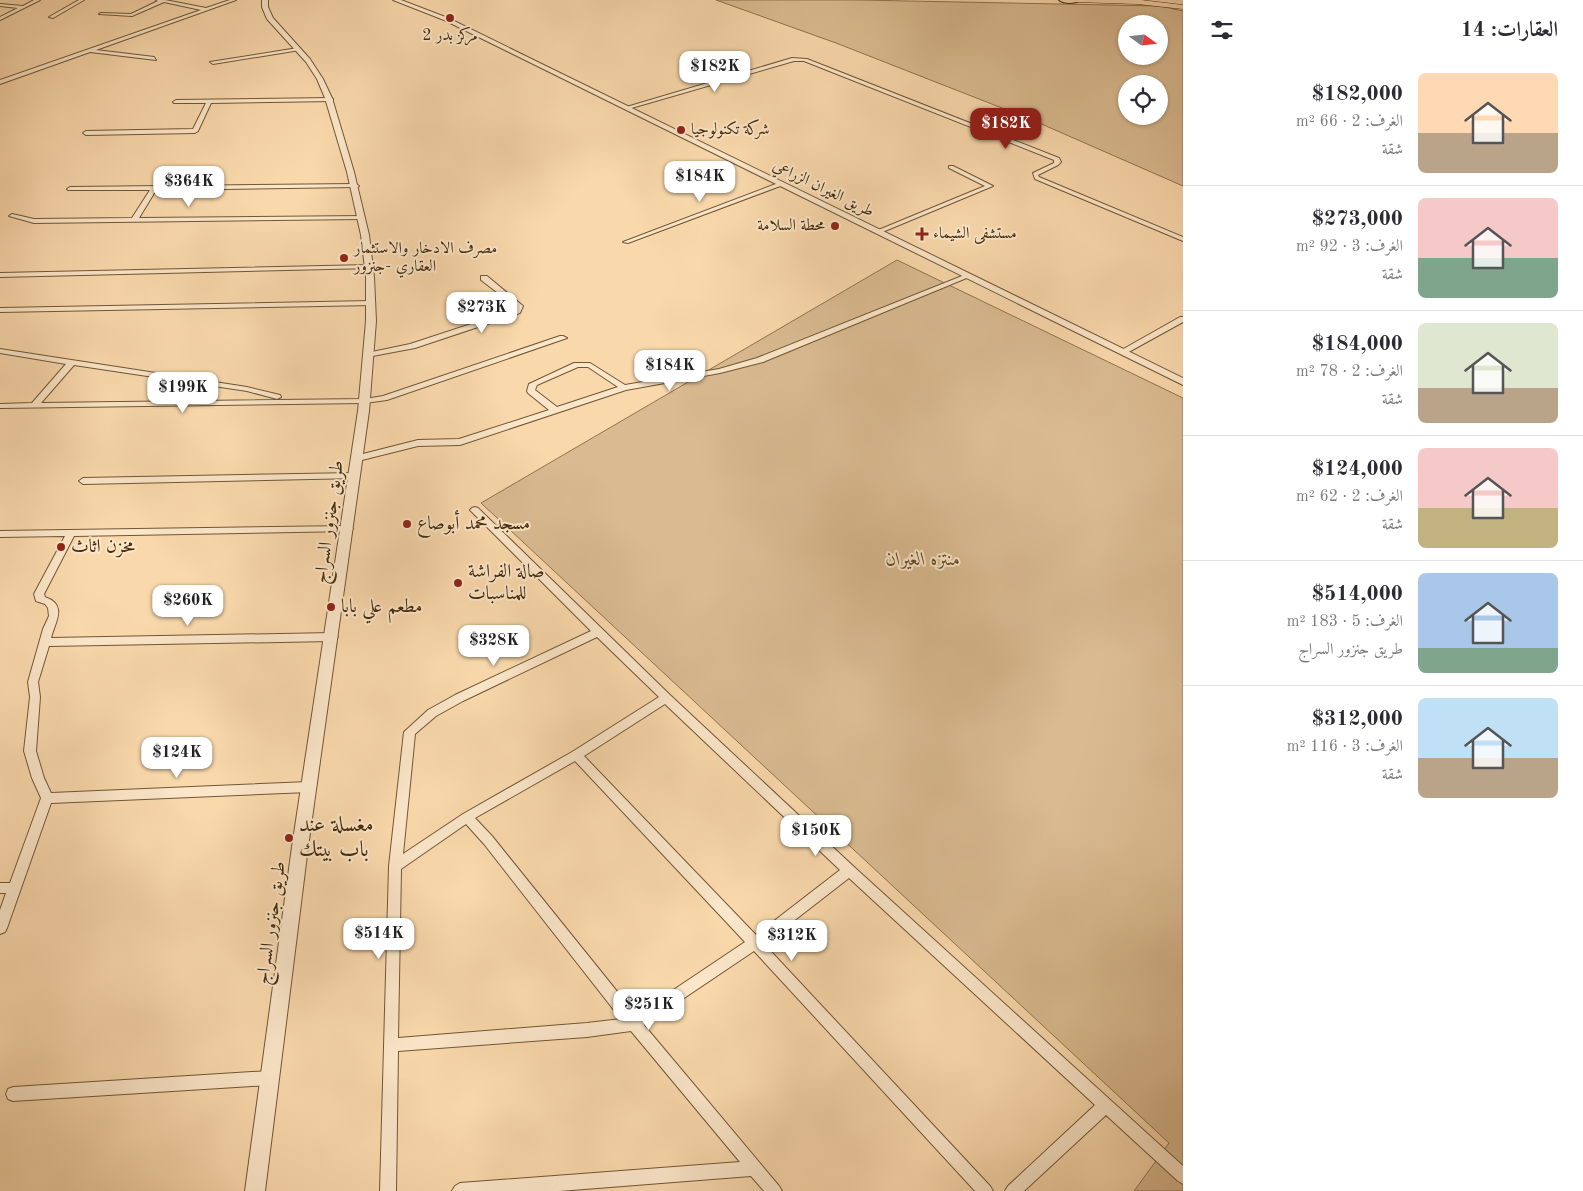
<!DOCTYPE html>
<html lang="ar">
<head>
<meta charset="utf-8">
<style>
	:root { --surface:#fff; --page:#f7f7f7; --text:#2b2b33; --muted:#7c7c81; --line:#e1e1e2; --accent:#8f2418 }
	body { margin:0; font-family:"Old Standard TT",Amiri,serif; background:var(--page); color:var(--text); direction:rtl; height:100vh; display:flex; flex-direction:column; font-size:19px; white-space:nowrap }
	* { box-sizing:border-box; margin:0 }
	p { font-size:16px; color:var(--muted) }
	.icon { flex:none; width:28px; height:28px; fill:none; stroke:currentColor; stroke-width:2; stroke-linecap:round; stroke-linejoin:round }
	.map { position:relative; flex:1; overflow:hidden; direction:ltr }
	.drawer { display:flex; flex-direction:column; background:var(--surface); width:400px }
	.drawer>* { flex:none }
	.needle { width:32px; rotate:105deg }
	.controls { position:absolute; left:1118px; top:15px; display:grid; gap:10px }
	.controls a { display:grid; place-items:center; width:50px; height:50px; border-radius:50%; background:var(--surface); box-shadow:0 1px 4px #0004; font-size:25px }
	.price { position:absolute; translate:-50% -42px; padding:0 11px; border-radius:10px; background:#fff; color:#222; font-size:16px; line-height:32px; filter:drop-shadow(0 1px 2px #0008) }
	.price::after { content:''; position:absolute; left:50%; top:30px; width:15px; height:11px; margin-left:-8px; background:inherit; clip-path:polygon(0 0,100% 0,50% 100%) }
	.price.on { background:var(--accent); color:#fff }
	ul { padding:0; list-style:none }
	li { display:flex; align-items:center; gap:15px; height:125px; padding:0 25px }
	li+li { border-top:1px solid var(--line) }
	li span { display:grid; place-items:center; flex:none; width:140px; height:100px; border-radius:8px; color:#555 }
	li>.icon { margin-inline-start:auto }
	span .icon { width:60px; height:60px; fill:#fffc; stroke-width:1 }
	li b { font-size:21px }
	h2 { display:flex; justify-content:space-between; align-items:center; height:60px; padding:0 25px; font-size:21px }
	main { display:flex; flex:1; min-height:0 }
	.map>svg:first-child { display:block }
	.green { fill:#dabb91; stroke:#8f744e; fill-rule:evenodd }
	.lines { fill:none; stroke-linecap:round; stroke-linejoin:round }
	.minor-casing { stroke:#715734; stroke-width:2 }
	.tertiary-casing { stroke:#715734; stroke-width:2 }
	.primary-casing { stroke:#442c0c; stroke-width:2 }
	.trunk-casing { stroke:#442c0c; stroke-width:1 }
	.minor { fill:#fbe6c9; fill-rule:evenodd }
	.tertiary { fill:#fbe6c9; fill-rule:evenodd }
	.primary { fill:#f9d8ac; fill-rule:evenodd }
	.trunk { fill:#f9d8ac; fill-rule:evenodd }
	.poi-dot { fill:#8f2418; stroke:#fbe6c9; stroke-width:2 }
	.labels { text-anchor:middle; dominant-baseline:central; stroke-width:4; stroke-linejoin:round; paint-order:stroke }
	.far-poi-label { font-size:16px; fill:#442c0c; stroke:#fbe6c9; text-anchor:start }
	.far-street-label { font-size:16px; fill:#442c0c; stroke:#fbe6c9 }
	.street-label { font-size:19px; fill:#442c0c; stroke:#fbe6c9 }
	.poi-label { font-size:19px; fill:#442c0c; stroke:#fbe6c9; text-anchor:start }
	.park-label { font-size:19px; font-style:italic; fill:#624927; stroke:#fbe6c9 }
	.near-poi-label { font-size:22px; fill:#442c0c; stroke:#fbe6c9; text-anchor:start }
</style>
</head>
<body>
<main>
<section class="drawer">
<h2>العقارات: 14<svg class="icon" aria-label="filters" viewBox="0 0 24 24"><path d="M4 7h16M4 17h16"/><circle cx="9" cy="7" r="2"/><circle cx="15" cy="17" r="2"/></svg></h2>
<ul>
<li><span style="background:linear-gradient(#ffd9b3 60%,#b9a48a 0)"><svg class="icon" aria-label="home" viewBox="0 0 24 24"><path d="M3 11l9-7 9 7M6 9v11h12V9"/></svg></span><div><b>$182,000</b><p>الغرف: 2 · 66 m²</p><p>شقة</p></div></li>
<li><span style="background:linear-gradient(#f6c9c9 60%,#7fa58c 0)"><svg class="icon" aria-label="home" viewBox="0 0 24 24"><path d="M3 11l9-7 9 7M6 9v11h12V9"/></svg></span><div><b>$273,000</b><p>الغرف: 3 · 92 m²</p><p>شقة</p></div></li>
<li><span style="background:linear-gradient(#dfe7d0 65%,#b9a48a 0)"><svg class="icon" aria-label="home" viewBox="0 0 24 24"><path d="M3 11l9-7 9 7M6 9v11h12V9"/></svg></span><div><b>$184,000</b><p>الغرف: 2 · 78 m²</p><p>شقة</p></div></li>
<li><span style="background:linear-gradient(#f6c9c9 60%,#c2b280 0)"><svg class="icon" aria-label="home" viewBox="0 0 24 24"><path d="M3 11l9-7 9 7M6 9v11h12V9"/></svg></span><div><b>$124,000</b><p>الغرف: 2 · 62 m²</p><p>شقة</p></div></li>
<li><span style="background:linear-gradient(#a9c7e8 75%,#7fa58c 0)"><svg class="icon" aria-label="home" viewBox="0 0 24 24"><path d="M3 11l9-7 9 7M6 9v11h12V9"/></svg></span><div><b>$514,000</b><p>الغرف: 5 · 183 m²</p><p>طريق جنزور السراج</p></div></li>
<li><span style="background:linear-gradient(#bfe0f5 60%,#b9a48a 0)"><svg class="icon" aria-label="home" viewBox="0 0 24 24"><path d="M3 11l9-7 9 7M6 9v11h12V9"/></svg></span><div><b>$312,000</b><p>الغرف: 3 · 116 m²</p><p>شقة</p></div></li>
</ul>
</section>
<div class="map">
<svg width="1183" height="1191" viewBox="0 0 1183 1191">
	<rect width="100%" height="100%" fill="#f9d8ac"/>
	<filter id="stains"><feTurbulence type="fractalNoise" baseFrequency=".004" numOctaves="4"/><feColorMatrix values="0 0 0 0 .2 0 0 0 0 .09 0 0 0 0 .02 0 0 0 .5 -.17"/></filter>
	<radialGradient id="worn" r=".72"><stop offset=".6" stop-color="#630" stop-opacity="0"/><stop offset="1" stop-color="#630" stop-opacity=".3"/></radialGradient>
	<g class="green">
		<path d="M 716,0 L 859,0 L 1160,6 L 1183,11 L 1183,186 L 1030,119 L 836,43 ZM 1126,24 L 1159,24 L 1159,56 L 1126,56 ZM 1126,84 L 1159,84 L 1159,116 L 1126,116 Z"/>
		<polygon points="897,260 1183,398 1183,1191 1134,1191 1169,1143 481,503"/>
	</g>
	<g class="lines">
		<g class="minor-casing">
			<g id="minor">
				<polygon points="34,0 40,0 0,20 0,17 18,8 0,6 0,4 23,6"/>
				<polygon points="79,0 84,0 53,18 49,17"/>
				<polygon points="156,0 165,0 206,8 230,0 236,0 96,50 154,57 156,60 90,52 0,84 0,80 201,10 164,2 132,16 99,14 101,13 131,14 158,1"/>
				<polygon points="298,48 300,50 213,64 210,62"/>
				<polygon points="792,58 807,59 1059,158 1061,162 1058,165 1038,175 1039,177 1183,237 1183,241 1035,179 1033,173 1054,163 1054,160 804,61 794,61 628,109 623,108"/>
				<polygon points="331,98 333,99 333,101 211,103 198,131 195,133 86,135 83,133 86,131 193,129 206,103 174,103 173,102 176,100"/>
				<polygon points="949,166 953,166 993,186 880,233 876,233 876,231 985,186 949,168"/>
				<polygon points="781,182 784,184 783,185 628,243 623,242"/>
				<polygon points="356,184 359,186 358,187 156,190 139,218 364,216 364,218 362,219 34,223 9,216 12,214 34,219 132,218 150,190 68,190 67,189 70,187"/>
				<polygon points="370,265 373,267 372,268 0,277 0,273"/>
				<path d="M 967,274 L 969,275 L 969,277 L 763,362 L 720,373 L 626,390 L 460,445 L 418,446 L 358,461 L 354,458 L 355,456 L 418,440 L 459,439 L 549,410 L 528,393 L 527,391 L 529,384 L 574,363 L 590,363 L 625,385 L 719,369 L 757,358 ZM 578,367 L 588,367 L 618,387 L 557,407 L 535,390 L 537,385 Z"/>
				<polygon points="481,276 487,276 523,306 520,313 415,348 367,357 367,353 410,344 514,310 515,306 481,280"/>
				<polygon points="371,301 375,303 374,305 0,312 0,308"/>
				<polygon points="1180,317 1183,317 1183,322 1125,354 1122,354 1118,352"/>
				<polygon points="560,336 563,336 567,338 387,400 365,403 0,408 0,404 32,403 66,364 0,353 0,349 247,387 280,395 281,397 277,399 247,391 74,365 41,403 365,399 383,396"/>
				<polygon points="355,473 358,474 359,476 358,478 83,484 79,481 83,478"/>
				<path d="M 475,507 L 478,508 L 670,695 L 853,866 L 1183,1166 L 1183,1184 L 1178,1181 L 1106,1115 L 1024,1191 L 1005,1191 L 1008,1186 L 1095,1105 L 849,878 L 764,944 L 990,1186 L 993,1191 L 975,1191 L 754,951 L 644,1025 L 779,1186 L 782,1191 L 764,1191 L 751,1176 L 559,1191 L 452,1191 L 455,1186 L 460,1183 L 740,1162 L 631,1031 L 587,1037 L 398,1051 L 396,1191 L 380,1191 L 389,866 L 404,732 L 428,710 L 455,695 L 591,631 L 470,510 L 472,508 ZM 597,637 L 659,697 L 572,752 L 463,814 L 403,854 L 415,734 L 436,716 L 463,701 ZM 665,704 L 840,870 L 756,935 L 584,756 ZM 575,761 L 745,942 L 636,1015 L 492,836 L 475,818 ZM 466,824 L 484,844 L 621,1019 L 587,1023 L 398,1038 L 401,869 Z"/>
				<path d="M 348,526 L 351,527 L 353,529 L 351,531 L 74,536 L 44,594 L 45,597 C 68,605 55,622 51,638 L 333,633 L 338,637 L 333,641 L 49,646 L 38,682 L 40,697 L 36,751 L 44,778 L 51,793 L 309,782 L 313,784 L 315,787 L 313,790 L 309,792 L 51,803 L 7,928 L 5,932 L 0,934 L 0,910 L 6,893 L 0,893 L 0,883 L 10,883 L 41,798 L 32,778 L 24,751 L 30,697 L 28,682 L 43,629 L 49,616 L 48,608 L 45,604 L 36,601 L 34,594 L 65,536 L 0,537 L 0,531 Z"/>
				<polygon points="270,1071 275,1073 277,1078 275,1083 270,1085 13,1101 8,1099 6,1094 8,1089 13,1087"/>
			</g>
		</g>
		<g class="tertiary-casing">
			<g id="tertiary">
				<polygon points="262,0 268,0 268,7 273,18 310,59 323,79 332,98 354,172 369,235 374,277 376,321 369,411 308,847 265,1191 245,1191 292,847 358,411 366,321 366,277 361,235 347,172 325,98 317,79 306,62 267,19 262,7"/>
				<polygon points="393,0 401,0 448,18 1183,378 1183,385 444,20"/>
			</g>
		</g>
		<g class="primary-casing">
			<path id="primary" d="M 1059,0 L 1080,0 C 1075,4 1064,4 1059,0 Z"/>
		</g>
		<g class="trunk-casing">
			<polygon id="trunk" points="1072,0 1141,0 1183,5 1183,9 1137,4 1076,2"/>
		</g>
		<use href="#minor" class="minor"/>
		<use href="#tertiary" class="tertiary"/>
		<use href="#primary" class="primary"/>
		<use href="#trunk" class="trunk"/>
	</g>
	<g class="poi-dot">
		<circle cx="450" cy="18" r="5"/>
		<circle cx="681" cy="130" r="5"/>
		<circle cx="835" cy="226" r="5"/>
		<path d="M919.5 226.5h5v5h5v5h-5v5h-5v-5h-5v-5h5z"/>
		<circle cx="344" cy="258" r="5"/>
		<circle cx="407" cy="524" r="5"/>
		<circle cx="61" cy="547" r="5"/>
		<circle cx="458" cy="583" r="5"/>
		<circle cx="331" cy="607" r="5"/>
		<circle cx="289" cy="838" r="5"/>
	</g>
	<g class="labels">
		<g class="far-poi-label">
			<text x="450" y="36" text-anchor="middle">مركز بدر 2</text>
			<text x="691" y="130">شركة تكنولوجيا</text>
			<text x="825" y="226" text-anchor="end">محطة السلامة</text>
			<text x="933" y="234">مستشفى الشيماء</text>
			<text x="354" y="249">مصرف الادخار والاستثمار<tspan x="354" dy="18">العقاري -جنزور</tspan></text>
		</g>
		<g class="far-street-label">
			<text transform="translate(823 189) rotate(26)">طريق الغيران الزراعي</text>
		</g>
		<g class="street-label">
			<text transform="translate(330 522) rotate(-82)">طريق جنزور السراج</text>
			<text transform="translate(272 923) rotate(-82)">طريق جنزور السراج</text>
		</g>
		<g class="poi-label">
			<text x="417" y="524">مسجد محمد أبوصاع</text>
			<text x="71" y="547">مخزن اثاث</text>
			<text x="468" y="572">صالة الفراشة<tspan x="468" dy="22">للمناسبات</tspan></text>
			<text x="341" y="607">مطعم علي بابا</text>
		</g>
		<g class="park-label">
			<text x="923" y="560">منتزه الغيران</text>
		</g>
		<g class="near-poi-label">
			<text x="299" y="825">مغسلة عند<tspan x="299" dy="25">باب بيتك</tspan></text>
		</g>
	</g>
	<rect width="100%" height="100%" filter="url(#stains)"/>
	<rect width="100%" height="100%" fill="url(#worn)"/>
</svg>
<div class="controls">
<a><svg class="needle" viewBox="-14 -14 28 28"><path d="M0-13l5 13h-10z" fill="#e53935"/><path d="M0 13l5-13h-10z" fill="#7c7c81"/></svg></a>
<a><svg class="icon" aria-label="locate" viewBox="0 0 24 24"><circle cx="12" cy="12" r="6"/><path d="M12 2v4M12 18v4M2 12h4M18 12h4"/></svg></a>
</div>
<b class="price" style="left:715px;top:93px">$182K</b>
<b class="price on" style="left:1006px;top:150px">$182K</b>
<b class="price" style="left:700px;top:203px">$184K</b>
<b class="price" style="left:189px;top:208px">$364K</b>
<b class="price" style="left:482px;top:334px">$273K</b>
<b class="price" style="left:670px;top:392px">$184K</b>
<b class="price" style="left:183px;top:414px">$199K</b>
<b class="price" style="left:188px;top:627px">$260K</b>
<b class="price" style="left:494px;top:667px">$328K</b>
<b class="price" style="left:177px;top:779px">$124K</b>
<b class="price" style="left:816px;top:857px">$150K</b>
<b class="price" style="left:379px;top:960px">$514K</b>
<b class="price" style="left:792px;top:962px">$312K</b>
<b class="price" style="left:649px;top:1031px">$251K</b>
</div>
</main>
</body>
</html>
